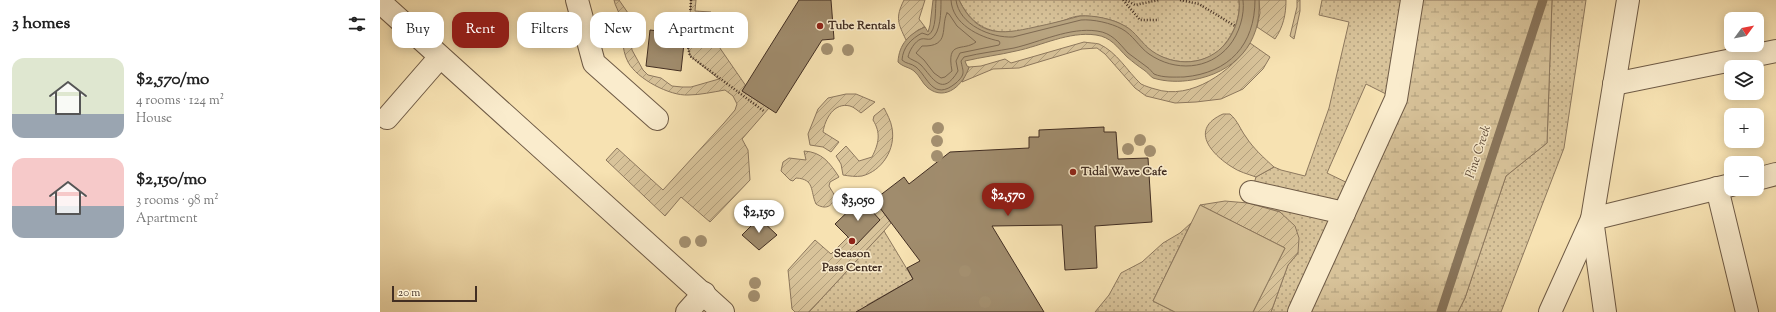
<!DOCTYPE html>
<html lang="en">
<head>
<meta charset="utf-8">
<style>
	:root { --surface:#fff; --page:#f2f2f2; --text:#222; --muted:#767676; --accent:#8f2418 }
	body { margin:0; font-family:"Sorts Mill Goudy",serif; background:var(--page); color:var(--text); height:100vh; display:flex; flex-direction:column; font-size:15px; white-space:nowrap }
	* { box-sizing:border-box; margin:0 }
	p { font-size:13px; color:var(--muted) }
	.icon { flex:none; width:22px; height:22px; fill:none; stroke:currentColor; stroke-width:2; stroke-linecap:round; stroke-linejoin:round }
	.map { position:relative; flex:1; overflow:hidden }
	.side { display:flex; flex-direction:column; background:var(--surface); width:380px }
	.side>* { flex:none }
	.hud { position:absolute; left:12px; top:12px; width:380px; height:36px; display:flex; gap:8px }
	.needle { width:26px; rotate:58deg }
	.tools { position:absolute; left:1344px; top:12px; display:grid; gap:8px }
	.tools a { display:grid; place-items:center; width:40px; height:40px; border-radius:8px; background:var(--surface); box-shadow:0 2px 10px #0003; font-size:20px }
	.scale { position:absolute; left:12px; bottom:10px; width:85px; box-sizing:border-box; padding-left:4px; border:2px solid #422e22; border-top:0; font-size:11px; line-height:14px; white-space:nowrap; color:#422e22; -webkit-text-stroke:3px #faeccd; paint-order:stroke }
	.price { position:absolute; translate:-50% -34px; padding:0 9px; border-radius:14px; background:#fff; color:#222; font-size:13px; line-height:26px; filter:drop-shadow(0 1px 2px #0008) }
	.price::after { content:''; position:absolute; left:50%; top:24px; width:12px; height:9px; margin-left:-6px; background:inherit; clip-path:polygon(0 0,100% 0,50% 100%) }
	.price.on { background:var(--accent); color:#fff }
	ul { padding:0; list-style:none }
	li { display:flex; align-items:center; gap:12px; height:100px; padding:0 12px }
	li span { display:grid; place-items:center; flex:none; width:112px; height:80px; border-radius:12px; color:#555 }
	li>.icon { margin-inline-start:auto }
	span .icon { width:48px; height:48px; fill:#fffc; stroke-width:1 }
	li b { font-size:17px }
	h2 { display:flex; justify-content:space-between; align-items:center; height:48px; padding:0 12px; font-size:17px }
	.tag { padding:0 14px; border-radius:12px; background:var(--surface); box-shadow:0 2px 10px #0003; font-size:14px; line-height:36px }
	.tag.on { background:var(--accent); color:#fff }
	main { display:flex; flex:1; min-height:0 }
	.map>svg:first-child { display:block }
	.grass { fill:url(#grass-dots); stroke:#8d785e }
	.wetland { fill:url(#wetland-marsh); stroke:#8d785e }
	.garden { fill:url(#garden-furrows); stroke:#8d785e }
	.pitch { fill:#d8c39a; stroke:#8d785e }
	.water { fill:#b9a581; stroke:#89755b }
	.lines { fill:none; stroke-linecap:round; stroke-linejoin:round }
	.shore { stroke:#7e6a52; stroke-width:1 }
	.stream { stroke:#89755b; stroke-width:9 }
	.building { fill:#a08c6d; stroke:#422e22 }
	.minor-casing { stroke:#6f5b46; stroke-width:24 }
	.path { stroke:#422e22; stroke-width:2.5; stroke-dasharray:1 2; stroke-linecap:butt }
	.minor { stroke:#faeccd; stroke-width:22 }
	.tree { fill:#a49070 }
	.poi-dot { fill:#8f2418; stroke:#faeccd; stroke-width:1.5 }
	.labels { text-anchor:middle; dominant-baseline:central; stroke-width:3; stroke-linejoin:round; paint-order:stroke }
	.poi-label { font-size:12px; font-weight:bold; fill:#422e22; stroke:#faeccd; text-anchor:start }
	.water-label { font-size:13px; font-style:italic; fill:#604c3a; stroke:#faeccd }
</style>
</head>
<body>
<main>
<section class="side">
<h2>3 homes<svg class="icon" aria-label="filters" viewBox="0 0 24 24"><path d="M4 7h16M4 17h16"/><circle cx="9" cy="7" r="2"/><circle cx="15" cy="17" r="2"/></svg></h2>
<ul>
<li><span style="background:linear-gradient(#dfe7d0 70%,#9aa5b1 0)"><svg class="icon" aria-label="home" viewBox="0 0 24 24"><path d="M3 11l9-7 9 7M6 9v11h12V9"/></svg></span><div><b>$2,570/mo</b><p>4 rooms · 124 m²</p><p>House</p></div></li>
<li><span style="background:linear-gradient(#f6c9c9 60%,#9aa5b1 0)"><svg class="icon" aria-label="home" viewBox="0 0 24 24"><path d="M3 11l9-7 9 7M6 9v11h12V9"/></svg></span><div><b>$2,150/mo</b><p>3 rooms · 98 m²</p><p>Apartment</p></div></li>
</ul>
</section>
<div class="map">
<svg width="1396" height="312" viewBox="0 0 1396 312">
	<defs>
		<pattern id="grass-dots" width="8" height="8" patternUnits="userSpaceOnUse"><rect width="8" height="8" fill="#d8c39a"/><path d="M2 2h.1M6 6h.1" fill="none" stroke="#b19f7d" stroke-width="1.8" stroke-linecap="round"/></pattern>
		<pattern id="wetland-marsh" width="20" height="14" patternUnits="userSpaceOnUse"><rect width="20" height="14" fill="#d8c39a"/><path d="M1 5h8M5 5V1M11 12h8M15 12V8" fill="none" stroke="#b19f7d"/></pattern>
		<pattern id="garden-furrows" width="10" height="10" patternUnits="userSpaceOnUse"><rect width="10" height="10" fill="#d8c39a"/><path d="M-1 1l2-2M0 10L10 0M9 11l2-2" fill="none" stroke="#b19f7d"/></pattern>
	</defs>
	<rect width="100%" height="100%" fill="#f7e2b2"/>
	<filter id="stains"><feTurbulence type="fractalNoise" baseFrequency=".005" numOctaves="4"/><feColorMatrix values="0 0 0 0 .2 0 0 0 0 .09 0 0 0 0 .02 0 0 0 .5 -.17"/></filter>
	<radialGradient id="worn" r=".72"><stop offset=".6" stop-color="#630" stop-opacity="0"/><stop offset="1" stop-color="#630" stop-opacity=".3"/></radialGradient>
	<g class="grass">
		<path d="M 579,0 L 859,0 C 861,16 854,33 844,45 C 837,54 828,59 816,61 C 796,64 775,58 761,42 C 753,33 750,29 739,23 C 732,19 707,15 700,16 C 693,16 686,20 679,22 C 639,32 602,46 579,0 Z"/>
		<polygon points="942,0 1032,0 1016,99 986,84 947,173 976,187 919,312 891,312 908,265 918,253 900,212 868,203 876,177 894,167 901,170 925,176 949,108 969,22 939,15"/>
		<polygon points="1172,0 1206,0 1184,148 1121,312 1078,312 1085,298 1126,176 1167,143"/>
		<polygon points="811,223 773,301 795,312 715,312 729,295 741,273 762,262 783,243 800,233"/>
		<polygon points="504,231 533,279 487,305 491,312 429,312"/>
	</g>
	<polygon class="wetland" points="1032,0 1172,0 1167,143 1126,176 1085,298 1078,312 919,312 1016,99"/>
	<g class="garden">
		<path d="M 234,0 L 239,0 L 248,13 L 252,50 L 263,70 L 268,75 L 281,78 L 292,86 L 302,87 L 311,87 L 339,79 L 310,56 L 308,47 L 311,0 L 316,0 L 315,11 L 331,12 L 333,38 L 366,86 L 362,91 L 389,108 L 362,139 L 368,150 L 370,180 L 330,222 L 301,197 L 285,216 L 226,160 L 237,148 L 283,190 L 344,123 L 355,110 L 357,104 L 353,96 L 345,90 C 333,92 320,95 308,95 C 290,96 257,79 248,62 C 241,49 243,32 240,17 C 239,11 235,6 234,0 Z"/>
		<path d="M 524,0 L 545,0 L 539,19 L 545,27 L 538,30 L 526,40 C 518,23 515,18 524,0 Z"/>
		<path d="M 879,0 L 906,0 C 906,15 903,27 895,39 L 877,27 L 880,13 Z"/>
		<polygon points="917,0 920,0 920,11 914,39 910,36 917,7"/>
		<path d="M 704,42 C 709,43 715,43 719,44 C 737,52 747,71 761,84 C 765,86 771,88 775,89 C 811,101 852,71 870,43 L 890,57 L 883,69 L 863,89 L 841,99 L 816,102 L 795,103 L 766,96 L 755,88 L 725,54 L 717,48 L 702,49 L 639,68 L 613,69 L 582,82 L 589,67 L 601,66 L 625,59 L 631,63 Z"/>
		<path d="M 466,94 L 476,94 L 495,102 L 481,113 C 478,111 474,107 470,106 C 454,102 445,119 443,132 L 459,142 L 451,152 L 443,147 L 430,145 L 428,134 L 438,109 L 448,98 Z"/>
		<path d="M 504,108 C 507,114 511,121 512,128 C 516,149 502,171 482,176 C 476,177 469,176 463,175 L 461,164 L 456,156 L 466,146 L 479,161 L 492,157 C 499,143 501,133 493,120 L 494,116 Z"/>
		<path d="M 843,114 L 850,114 C 858,121 860,129 866,137 C 873,148 884,158 894,167 L 876,177 C 868,174 859,172 852,167 C 831,154 809,129 843,114 Z"/>
		<path d="M 424,151 C 442,152 450,163 459,177 L 450,182 L 449,186 L 455,196 C 453,207 445,210 436,204 C 430,191 435,179 416,178 L 413,181 L 410,180 L 401,171 L 403,162 L 409,158 L 426,160 Z"/>
		<polygon points="845,201 868,203 900,212 915,226 919,238 918,253 908,265 891,312 873,312 905,248 820,205"/>
		<polygon points="499,206 511,223 504,231 429,312 415,312 412,309 408,270 435,240 451,254"/>
	</g>
	<polygon class="pitch" points="820,205 905,248 873,312 795,312 773,301"/>
	<path class="water" d="M 553,0 L 579,0 C 597,37 620,35 655,27 C 670,24 685,20 700,16 C 714,15 733,19 745,26 C 756,32 761,43 772,51 C 795,67 827,66 846,43 C 855,32 861,14 859,0 L 879,0 C 882,44 854,73 812,80 C 800,82 786,82 773,78 C 770,76 767,72 764,70 C 758,66 753,62 747,57 C 737,47 731,37 716,35 C 689,31 661,46 636,51 C 619,55 602,57 585,61 L 587,66 L 589,67 C 584,84 566,102 548,88 C 542,83 540,76 534,71 C 529,67 523,67 518,62 C 519,44 529,34 545,27 L 548,32 L 550,25 Z"/>
	<g class="lines">
		<g class="shore">
			<path d="M 556,0 C 555,9 557,31 548,35 L 542,33 C 531,39 523,47 522,60 C 526,64 531,63 536,67 C 548,77 553,102 576,83 C 586,74 583,72 581,61 L 584,57 C 600,53 618,51 634,48 C 660,42 690,27 717,31 C 732,33 738,42 748,53 C 754,58 761,62 767,67 C 770,69 772,72 774,74 C 783,78 795,77 804,77 C 849,73 875,45 875,0"/>
			<path d="M 561,0 C 561,11 561,33 551,39 C 548,40 544,38 541,39 C 535,41 529,51 528,57 C 531,60 537,61 541,65 C 553,78 562,98 578,71 L 576,61 L 580,53 L 619,45 L 620,43 L 619,41 C 599,37 572,24 571,0"/>
			<path d="M 576,0 C 579,25 611,38 633,37 L 701,20 C 713,19 731,23 742,29 C 753,35 759,47 769,54 C 795,72 829,70 849,46 C 859,34 865,15 863,0"/>
			<path d="M 567,13 L 569,14 L 577,26 L 596,42 C 583,52 566,39 572,71 L 565,77 L 561,78 L 554,73 L 544,60 L 536,53 L 542,46 C 571,47 560,27 567,13 Z"/>
		</g>
		<polyline class="stream" points="1061,312 1163,0"/>
	</g>
	<g class="building">
		<polygon points="419,0 451,0 454,39 442,40 396,113 362,91"/>
		<polygon points="270,30 305,34 301,71 266,66"/>
		<polygon points="724,127 724,132 736,132 738,159 768,158 772,222 715,226 717,268 685,270 682,225 612,226 664,312 476,312 533,279 527,268 540,261 494,200 524,177 529,184 570,152 649,148 649,137 659,137 659,130"/>
		<polygon points="481,199 500,220 476,245 455,224"/>
		<polygon points="379,218 397,235 379,250 362,235"/>
	</g>
	<g class="lines">
		<g class="minor-casing">
			<g id="minor">
				<polyline points="197,0 214,63 277,119"/>
				<polyline points="0,2 343,312"/>
				<polyline points="1234,84 1396,51"/>
				<polyline points="7,118 60,57"/>
				<polyline points="1377,179 1396,174"/>
				<polyline points="1337,188 1367,312"/>
				<polyline points="871,192 964,213"/>
				<polyline points="1212,219 1351,185"/>
				<polyline points="1212,219 1225,312"/>
				<polyline points="307,312 324,293"/>
				<polyline points="919,312 1016,99 1032,0"/>
				<polyline points="1170,312 1212,219 1248,0"/>
			</g>
		</g>
		<g class="path">
			<polyline points="311,0 308,47 310,56 385,112"/>
			<polyline points="743,0 760,20 779,20"/>
			<polyline points="746,0 755,5 779,0"/>
			<polyline points="800,0 819,4 855,26"/>
		</g>
		<use href="#minor" class="minor"/>
	</g>
	<g class="tree">
		<circle cx="447" cy="49" r="6"/>
		<circle cx="468" cy="50" r="6"/>
		<circle cx="558" cy="128" r="6"/>
		<circle cx="760" cy="140" r="6"/>
		<circle cx="557" cy="141" r="6"/>
		<circle cx="748" cy="149" r="6"/>
		<circle cx="770" cy="151" r="6"/>
		<circle cx="557" cy="156" r="6"/>
		<circle cx="321" cy="241" r="6"/>
		<circle cx="305" cy="242" r="6"/>
		<circle cx="585" cy="271" r="6"/>
		<circle cx="375" cy="283" r="6"/>
		<circle cx="374" cy="296" r="6"/>
		<circle cx="605" cy="302" r="6"/>
	</g>
	<g class="poi-dot">
		<circle cx="440" cy="26" r="4"/>
		<circle cx="693" cy="172" r="4"/>
		<circle cx="472" cy="241" r="4"/>
	</g>
	<g class="labels">
		<g class="poi-label">
			<text x="448" y="26">Tube Rentals</text>
			<text x="701" y="172">Tidal Wave Cafe</text>
			<text x="472" y="254" text-anchor="middle">Season<tspan x="472" dy="14">Pass Center</tspan></text>
		</g>
		<g class="water-label">
			<text transform="translate(1099 152) rotate(-72)">Pine Creek</text>
		</g>
	</g>
	<rect width="100%" height="100%" filter="url(#stains)"/>
	<rect width="100%" height="100%" fill="url(#worn)"/>
</svg>
<div class="tools">
<a><svg class="needle" viewBox="-14 -14 28 28"><path d="M0-13l5 13h-10z" fill="#e53935"/><path d="M0 13l5-13h-10z" fill="#767676"/></svg></a>
<a><svg class="icon" aria-label="layers" viewBox="0 0 24 24"><path d="M12 4l9 5-9 5-9-5zM3 14l9 5 9-5"/></svg></a>
<a>+</a>
<a>−</a>
</div>
<div class="scale">20 m</div>
<b class="price on" style="left:628px;top:217px">$2,570</b>
<b class="price" style="left:478px;top:222px">$3,050</b>
<b class="price" style="left:379px;top:234px">$2,150</b>
<div class="hud">
<a class="tag">Buy</a>
<a class="tag on">Rent</a>
<a class="tag">Filters</a>
<a class="tag">New</a>
<a class="tag">Apartment</a>
</div>
</div>
</main>
</body>
</html>
